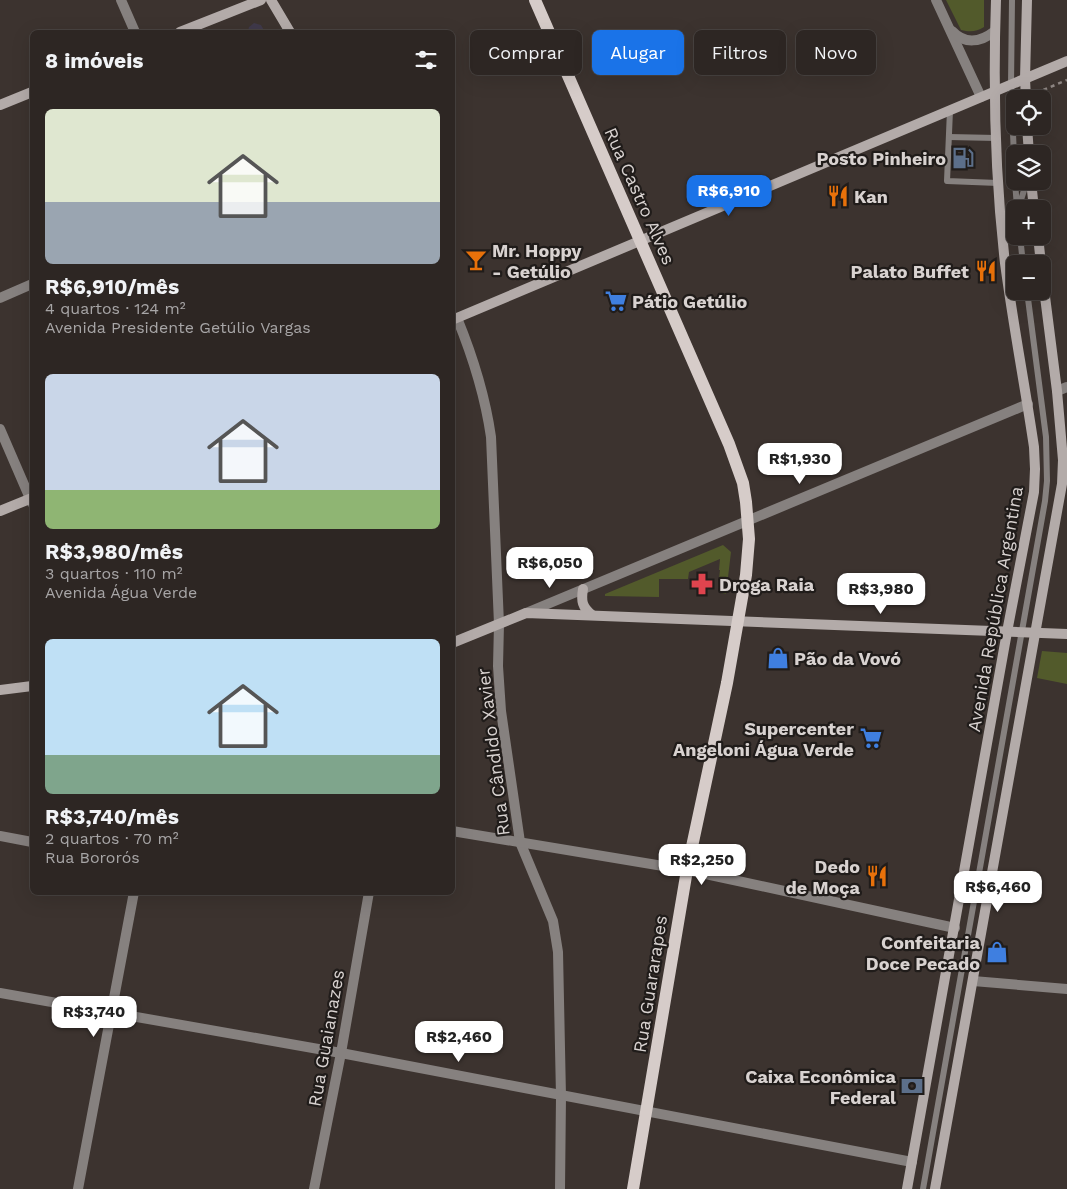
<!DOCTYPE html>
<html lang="pt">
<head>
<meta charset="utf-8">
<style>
	:root { --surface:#2d2623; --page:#352e2b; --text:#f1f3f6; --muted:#a7a5a6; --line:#484341; --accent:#1a73e8 }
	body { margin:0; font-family:"Work Sans",sans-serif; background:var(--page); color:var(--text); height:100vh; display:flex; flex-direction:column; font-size:19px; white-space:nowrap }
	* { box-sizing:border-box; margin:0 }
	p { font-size:16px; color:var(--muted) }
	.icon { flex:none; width:28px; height:28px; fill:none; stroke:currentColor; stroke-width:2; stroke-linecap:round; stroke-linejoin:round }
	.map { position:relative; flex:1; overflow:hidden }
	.panel { position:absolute; left:30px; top:30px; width:425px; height:865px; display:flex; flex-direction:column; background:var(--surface); border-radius:8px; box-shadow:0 5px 20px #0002,0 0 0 1px var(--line) }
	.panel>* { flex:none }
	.banner { position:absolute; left:470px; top:30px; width:475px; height:45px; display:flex; gap:10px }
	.buttons { position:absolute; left:1006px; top:90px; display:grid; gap:10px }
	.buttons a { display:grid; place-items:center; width:45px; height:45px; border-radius:8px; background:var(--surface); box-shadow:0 5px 20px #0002,0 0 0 1px var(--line); font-size:25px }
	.price { position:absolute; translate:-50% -42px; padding:0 11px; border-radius:10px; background:#fff; color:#222; font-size:16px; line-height:32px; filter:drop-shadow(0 1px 2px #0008) }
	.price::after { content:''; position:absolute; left:50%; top:30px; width:15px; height:11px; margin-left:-8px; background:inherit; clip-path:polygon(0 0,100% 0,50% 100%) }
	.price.selected { background:var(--accent); color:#fff }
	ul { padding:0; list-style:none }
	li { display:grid; align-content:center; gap:10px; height:265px; padding:0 15px }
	li span { display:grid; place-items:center; height:155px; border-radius:8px; color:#555 }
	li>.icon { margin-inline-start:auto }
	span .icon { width:90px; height:90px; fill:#fffc; stroke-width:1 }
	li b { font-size:21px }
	h2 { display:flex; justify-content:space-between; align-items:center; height:60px; padding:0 15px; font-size:21px }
	.pill { padding:0 18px; border-radius:8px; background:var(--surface); box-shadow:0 5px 20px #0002,0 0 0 1px var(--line); font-size:18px; line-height:45px }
	.pill.selected { background:var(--accent); color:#fff }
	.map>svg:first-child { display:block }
	.medical { fill:#3f394a }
	.green { fill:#525a2b }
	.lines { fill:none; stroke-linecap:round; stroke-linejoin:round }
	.path { stroke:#8e8683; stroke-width:2.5; stroke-dasharray:4 4; stroke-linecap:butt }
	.lane { stroke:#86817f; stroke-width:6 }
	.street { stroke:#86817f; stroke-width:10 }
	.secondary { stroke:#b3aba9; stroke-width:10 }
	.primary { stroke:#d6ccc9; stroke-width:12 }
	.labels { text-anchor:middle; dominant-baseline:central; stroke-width:4.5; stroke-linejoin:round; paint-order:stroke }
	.poi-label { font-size:18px; font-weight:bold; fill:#d8d2d0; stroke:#201c1a; text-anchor:end }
	.street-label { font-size:18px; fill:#d8d2d0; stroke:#201c1a }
</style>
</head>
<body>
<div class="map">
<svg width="1067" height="1189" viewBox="0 0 1067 1189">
	<rect width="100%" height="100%" fill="#3c332f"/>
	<polygon class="medical" points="254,23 261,25 265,32 245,32 248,31 249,27"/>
	<g class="green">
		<path d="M 946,0 L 984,0 L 984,27 C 976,32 970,32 961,30 Z"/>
		<polygon points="723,545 731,552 726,594 722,593 718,588 720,570 719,570 720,559 689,572 688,579 659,579 659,597 605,596 605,594"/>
		<polygon points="1042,651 1067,653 1067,684 1037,678"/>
	</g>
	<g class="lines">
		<polyline class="path" points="1036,93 1067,80"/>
		<g class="lane">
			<polyline points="1012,0 1011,85 1015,181"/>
			<polyline points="950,110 947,181 998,183"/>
			<polyline points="949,137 996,138"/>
			<polyline points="1015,181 1017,208"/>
			<polyline points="1018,209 1027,181"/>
			<polyline points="1020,236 1023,264"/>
			<polyline points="923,1189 1045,501 1047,481 1046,437 1027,291"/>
		</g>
		<g class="street">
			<polyline points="121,0 135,32"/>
			<polyline points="936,0 981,97"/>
			<path d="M 952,31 C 965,45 981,42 995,31"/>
			<polyline points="0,298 32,284"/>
			<path d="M 457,318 C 473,357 485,395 491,437 L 499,624 L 498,666 L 501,711 L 520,842 L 553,921 L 558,952 L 561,1096 L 560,1189"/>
			<polyline points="1057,391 1067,387"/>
			<polyline points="0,429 32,503"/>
			<polyline points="526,613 1028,404"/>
			<polyline points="452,831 687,870 955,928"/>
			<polyline points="0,836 32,842"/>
			<polyline points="973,981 1067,989"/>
			<polyline points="0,993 341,1053 912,1162"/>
			<polyline points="78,1189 134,892"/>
			<polyline points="314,1189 341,1053 369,892"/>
		</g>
		<g class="secondary">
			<polyline points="271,0 290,32"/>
			<polyline points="180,32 261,0"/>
			<polyline points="1026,99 1025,79 1027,0"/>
			<polyline points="0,105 32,92"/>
			<polyline points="1027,126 1029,154"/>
			<polyline points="1031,181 1034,209"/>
			<polyline points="1038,236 1041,264"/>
			<polyline points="452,320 1067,61"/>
			<polyline points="0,511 32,498"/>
			<path d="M 583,589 C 581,601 582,607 592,615"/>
			<polyline points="452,643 526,613 1067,634"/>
			<polyline points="0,690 32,686"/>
			<path d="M 907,1189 L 1007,632 L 1034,492 L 1035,469 L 1034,447 C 1025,386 1013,324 1005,263 C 995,176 993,87 996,0"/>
			<polyline points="935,1189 1062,484 1063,460 1057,391 1042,273"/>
		</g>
		<polyline class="primary" points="535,0 729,444 743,483 746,502 749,539 746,575 727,683 687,870 633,1189"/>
	</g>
	<defs>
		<g id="fuel-bare" transform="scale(1.725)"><path d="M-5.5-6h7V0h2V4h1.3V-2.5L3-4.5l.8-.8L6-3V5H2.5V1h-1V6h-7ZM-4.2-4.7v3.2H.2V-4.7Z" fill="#5c6f8a" stroke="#201c1a" stroke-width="2.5" paint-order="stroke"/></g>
		<g id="restaurant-bare" transform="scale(1.725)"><path d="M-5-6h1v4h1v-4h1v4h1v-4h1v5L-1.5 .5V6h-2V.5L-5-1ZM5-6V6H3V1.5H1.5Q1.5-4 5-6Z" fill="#e8710a" stroke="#201c1a" stroke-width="2.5" paint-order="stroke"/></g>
		<g id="bar-bare" transform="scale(1.725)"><path d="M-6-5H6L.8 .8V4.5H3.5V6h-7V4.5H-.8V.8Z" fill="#e8710a" stroke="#201c1a" stroke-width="2.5" paint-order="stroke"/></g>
		<g id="supermarket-bare" transform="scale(1.725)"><path d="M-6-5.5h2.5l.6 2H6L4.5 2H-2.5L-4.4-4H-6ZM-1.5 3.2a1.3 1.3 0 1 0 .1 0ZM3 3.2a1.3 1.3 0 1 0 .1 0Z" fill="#3f7fe0" stroke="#201c1a" stroke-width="2.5" paint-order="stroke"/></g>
		<g id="pharmacy-bare" transform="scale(1.725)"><path d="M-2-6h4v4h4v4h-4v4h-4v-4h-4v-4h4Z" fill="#e0444e" stroke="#201c1a" stroke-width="2.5" paint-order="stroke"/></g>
		<g id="shop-bare" transform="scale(1.725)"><path d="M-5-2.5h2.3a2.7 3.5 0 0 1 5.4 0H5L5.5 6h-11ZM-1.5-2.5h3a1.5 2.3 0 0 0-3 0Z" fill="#3f7fe0" stroke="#201c1a" stroke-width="2.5" paint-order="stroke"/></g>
		<g id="bank-bare" transform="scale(1.725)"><path d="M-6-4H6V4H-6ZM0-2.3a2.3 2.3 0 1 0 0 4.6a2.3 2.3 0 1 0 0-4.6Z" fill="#5c6f8a" stroke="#201c1a" stroke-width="2.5" paint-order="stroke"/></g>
	</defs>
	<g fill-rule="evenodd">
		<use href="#fuel-bare" x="963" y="158"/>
		<use href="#restaurant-bare" x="838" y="196"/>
		<use href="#bar-bare" x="476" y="260"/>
		<use href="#restaurant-bare" x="986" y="271"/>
		<use href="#supermarket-bare" x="616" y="301"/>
		<use href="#pharmacy-bare" x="702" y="584"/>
		<use href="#shop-bare" x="778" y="658"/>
		<use href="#supermarket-bare" x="871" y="738"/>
		<use href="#restaurant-bare" x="877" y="876"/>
		<use href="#shop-bare" x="997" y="952"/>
		<use href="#bank-bare" x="912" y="1086"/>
	</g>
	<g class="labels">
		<g class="poi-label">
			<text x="946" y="158">Posto Pinheiro</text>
			<text x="854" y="196" text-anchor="start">Kan</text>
			<text x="492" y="250" text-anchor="start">Mr. Hoppy<tspan x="492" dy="21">- Getúlio</tspan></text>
			<text x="969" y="271">Palato Buffet</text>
			<text x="632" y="301" text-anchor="start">Pátio Getúlio</text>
			<text x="719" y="584" text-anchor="start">Droga Raia</text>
			<text x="794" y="658" text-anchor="start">Pão da Vovó</text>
			<text x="854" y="728">Supercenter<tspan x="854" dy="21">Angeloni Água Verde</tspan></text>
			<text x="860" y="866">Dedo<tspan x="860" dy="21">de Moça</tspan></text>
			<text x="980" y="942">Confeitaria<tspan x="980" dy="21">Doce Pecado</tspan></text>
			<text x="896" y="1076">Caixa Econômica<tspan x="896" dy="21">Federal</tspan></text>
		</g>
		<g class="street-label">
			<text transform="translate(640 196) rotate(66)">Rua Castro Alves</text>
			<text transform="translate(995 609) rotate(-80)">Avenida República Argentina</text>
			<text transform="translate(493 752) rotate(-97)">Rua Cândido Xavier</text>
			<text transform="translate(650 984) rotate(-81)">Rua Guararapes</text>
			<text transform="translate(326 1038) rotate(-80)">Rua Guaianazes</text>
		</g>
	</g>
</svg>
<div class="buttons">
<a><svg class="icon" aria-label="locate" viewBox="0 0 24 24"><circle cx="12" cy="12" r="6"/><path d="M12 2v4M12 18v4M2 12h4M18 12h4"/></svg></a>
<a><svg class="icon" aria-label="layers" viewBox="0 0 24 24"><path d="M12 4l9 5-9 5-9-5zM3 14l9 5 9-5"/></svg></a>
<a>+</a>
<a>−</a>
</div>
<b class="price selected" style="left:729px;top:217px">R$6,910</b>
<b class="price" style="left:800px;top:485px">R$1,930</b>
<b class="price" style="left:550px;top:589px">R$6,050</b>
<b class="price" style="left:881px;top:615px">R$3,980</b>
<b class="price" style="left:702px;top:886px">R$2,250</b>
<b class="price" style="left:998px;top:913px">R$6,460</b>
<b class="price" style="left:94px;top:1038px">R$3,740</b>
<b class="price" style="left:459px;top:1063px">R$2,460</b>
<div class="banner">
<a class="pill">Comprar</a>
<a class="pill selected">Alugar</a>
<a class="pill">Filtros</a>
<a class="pill">Novo</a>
</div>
<section class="panel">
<h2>8 imóveis<svg class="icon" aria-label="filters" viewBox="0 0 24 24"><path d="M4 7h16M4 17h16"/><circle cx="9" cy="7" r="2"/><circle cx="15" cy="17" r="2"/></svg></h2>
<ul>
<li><span style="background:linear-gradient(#dfe7d0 60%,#9aa5b1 0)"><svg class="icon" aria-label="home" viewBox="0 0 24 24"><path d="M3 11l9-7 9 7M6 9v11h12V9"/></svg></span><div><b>R$6,910/mês</b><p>4 quartos · 124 m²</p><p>Avenida Presidente Getúlio Vargas</p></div></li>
<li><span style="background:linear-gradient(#c9d6e8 75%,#8fb573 0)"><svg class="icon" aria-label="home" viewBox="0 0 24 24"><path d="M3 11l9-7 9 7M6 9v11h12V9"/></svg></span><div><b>R$3,980/mês</b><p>3 quartos · 110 m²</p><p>Avenida Água Verde</p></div></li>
<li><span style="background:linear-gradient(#bfe0f5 75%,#7fa58c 0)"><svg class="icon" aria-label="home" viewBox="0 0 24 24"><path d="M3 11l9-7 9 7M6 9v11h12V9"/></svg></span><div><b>R$3,740/mês</b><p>2 quartos · 70 m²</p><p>Rua Bororós</p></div></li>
</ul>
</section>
</div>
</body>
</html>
